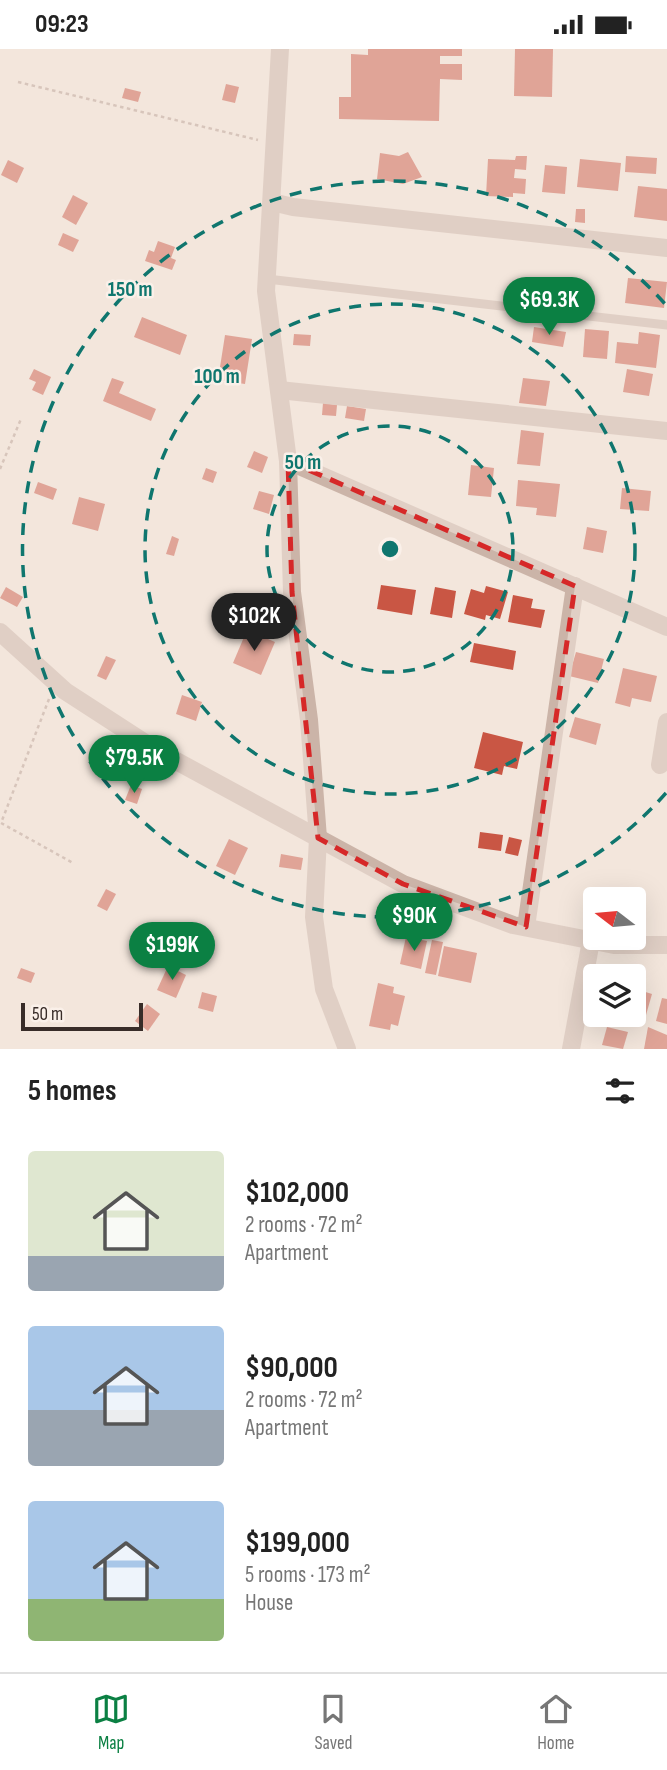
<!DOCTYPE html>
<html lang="en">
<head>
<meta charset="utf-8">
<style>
	:root { --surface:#fff; --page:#f2f2f2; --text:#222; --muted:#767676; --line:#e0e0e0; --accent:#0b8043 }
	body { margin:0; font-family:"Sofia Sans Condensed",sans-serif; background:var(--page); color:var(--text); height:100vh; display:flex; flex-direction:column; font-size:26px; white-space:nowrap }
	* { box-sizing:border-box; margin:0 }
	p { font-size:23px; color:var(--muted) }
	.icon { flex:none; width:38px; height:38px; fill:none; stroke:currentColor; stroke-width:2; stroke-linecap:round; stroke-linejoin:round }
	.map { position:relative; height:1000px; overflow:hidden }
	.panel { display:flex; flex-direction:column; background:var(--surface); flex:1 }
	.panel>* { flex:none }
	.needle { width:46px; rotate:286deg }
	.buttons { position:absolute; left:583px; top:838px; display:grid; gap:14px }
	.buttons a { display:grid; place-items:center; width:63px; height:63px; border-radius:7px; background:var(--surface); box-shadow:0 7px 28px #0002; font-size:35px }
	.scale { position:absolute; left:21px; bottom:18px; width:122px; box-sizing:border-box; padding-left:7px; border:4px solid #382c28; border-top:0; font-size:19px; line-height:24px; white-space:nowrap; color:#382c28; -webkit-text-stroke:5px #faf0e9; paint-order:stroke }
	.price { position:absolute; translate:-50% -60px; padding:0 16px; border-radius:24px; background:var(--accent); color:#fff; font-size:23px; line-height:46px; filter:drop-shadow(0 2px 4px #0008) }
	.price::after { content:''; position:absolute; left:50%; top:42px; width:21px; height:16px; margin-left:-10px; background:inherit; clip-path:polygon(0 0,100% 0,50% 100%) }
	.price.current { background:#222; color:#fff }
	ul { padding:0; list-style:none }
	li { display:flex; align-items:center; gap:21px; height:175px; padding:0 28px }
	li span { display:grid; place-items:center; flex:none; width:196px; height:140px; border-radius:7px; color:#555 }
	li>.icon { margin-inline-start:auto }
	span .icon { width:84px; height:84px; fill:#fffc; stroke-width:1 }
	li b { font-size:30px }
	h2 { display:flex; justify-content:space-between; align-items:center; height:84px; padding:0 28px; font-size:30px }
	.status { display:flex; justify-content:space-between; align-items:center; height:49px; padding:0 35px; background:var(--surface); direction:ltr }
	.status svg { height:19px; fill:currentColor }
	.tabs { display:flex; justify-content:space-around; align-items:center; height:98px; border-top:2px solid var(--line); background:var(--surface); font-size:19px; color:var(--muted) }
	.tabs a { display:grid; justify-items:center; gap:4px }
	.tabs .current { color:var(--accent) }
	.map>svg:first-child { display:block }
	.building { fill:#c95644 }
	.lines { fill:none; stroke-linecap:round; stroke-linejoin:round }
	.path { stroke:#b79e92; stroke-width:2.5; stroke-dasharray:3.5 3.5; stroke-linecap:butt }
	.service { stroke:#cbb4a8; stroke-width:9 }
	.minor { stroke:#cbb4a8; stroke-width:18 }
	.tertiary { stroke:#cbb4a8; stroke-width:18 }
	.marked { fill:none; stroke:#d62828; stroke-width:5; stroke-dasharray:14 9; stroke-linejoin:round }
	.ring { fill:none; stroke:#0f766e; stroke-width:3.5; stroke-dasharray:12 9 }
	.centre { fill:#0f766e; stroke:#faf0e9; stroke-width:3.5 }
	.ring-label { font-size:21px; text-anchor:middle; font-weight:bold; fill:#0f766e; stroke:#faf0e9; stroke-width:5; stroke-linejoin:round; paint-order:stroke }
</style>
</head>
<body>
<div class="status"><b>09:23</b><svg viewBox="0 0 49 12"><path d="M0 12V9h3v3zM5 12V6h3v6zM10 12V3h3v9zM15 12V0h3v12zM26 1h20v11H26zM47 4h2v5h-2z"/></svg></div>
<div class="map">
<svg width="667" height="1000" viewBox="0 0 667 1000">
	<rect width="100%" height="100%" fill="#f3e6dc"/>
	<g class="building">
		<polygon points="368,0 462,0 462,7 440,7 440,15 462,15 462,31 440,30 439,72 339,70 339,48 351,48 351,5 368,6"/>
		<polygon points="515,0 553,0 552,48 514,47"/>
		<polygon points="226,35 239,38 235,54 222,51"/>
		<polygon points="125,39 141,43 138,53 122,49"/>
		<polygon points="408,103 422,128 403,135 377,130 380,104 399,107"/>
		<polygon points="516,107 527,107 526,121 515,120 514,129 526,130 525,145 513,144 513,148 486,147 488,110 515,111"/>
		<polygon points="626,107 657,109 656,125 625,123"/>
		<polygon points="580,110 621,114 618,142 577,138"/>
		<polygon points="8,111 24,119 17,134 1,126"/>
		<polygon points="545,116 567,118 565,145 542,143"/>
		<polygon points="638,137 667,140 667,172 634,168"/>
		<polygon points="73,146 88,154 76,176 62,168"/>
		<polygon points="576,160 585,160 585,174 575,173"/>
		<polygon points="63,184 79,191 73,203 58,196"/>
		<polygon points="158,192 175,198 171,209 176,211 172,221 145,212 149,201 154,203"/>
		<polygon points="628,229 667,233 664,259 625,254"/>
		<polygon points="142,268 187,286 180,306 134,288"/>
		<polygon points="534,278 566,283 563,298 532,293"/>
		<polygon points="585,280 609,282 607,310 583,308"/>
		<polygon points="639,283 660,286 656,319 615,314 617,293 638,295"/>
		<polygon points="294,285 311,286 310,297 293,296"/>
		<polygon points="225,286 252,290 245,335 218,331"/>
		<polygon points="34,320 51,328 43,346 32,341 36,333 29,330"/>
		<polygon points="627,320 653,325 649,347 623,343"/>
		<polygon points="112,329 124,333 119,344 156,360 151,372 103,352"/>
		<polygon points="523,329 550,332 546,357 519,354"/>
		<polygon points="323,354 337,356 336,367 322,366"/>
		<polygon points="347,357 366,360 364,372 345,369"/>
		<polygon points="521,381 544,384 540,417 517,415"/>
		<polygon points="254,402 268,408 262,424 247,418"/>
		<polygon points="471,416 494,419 491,448 468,446"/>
		<polygon points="206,419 217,423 213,434 202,430"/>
		<polygon points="518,431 560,435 556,468 536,466 537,459 516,457"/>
		<polygon points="38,433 57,440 53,451 34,444"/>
		<polygon points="622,439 651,442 649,462 620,460"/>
		<polygon points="259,442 274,446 269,465 253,460"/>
		<polygon points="79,448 105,455 98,482 72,475"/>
		<polygon points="587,478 607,482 603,504 583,500"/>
		<polygon points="172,487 179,490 174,507 166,505"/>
		<polygon points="381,536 416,541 412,566 377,560"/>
		<polygon points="486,537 508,543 500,570 486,566 485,571 464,565 471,540 484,544"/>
		<polygon points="6,538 23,548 17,558 0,549"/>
		<polygon points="435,538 456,542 452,569 430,565"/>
		<polygon points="513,546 533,550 531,559 545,561 541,579 508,573"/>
		<polygon points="247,581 275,593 261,626 233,614"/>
		<polygon points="474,594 516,602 513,621 470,613"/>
		<polygon points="576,603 604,610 598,634 569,627"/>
		<polygon points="106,607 116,611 106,631 97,627"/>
		<polygon points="623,619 657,627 651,653 632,649 630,658 615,654"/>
		<polygon points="182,646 202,653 196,672 176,665"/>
		<polygon points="575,668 601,675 596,696 569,688"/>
		<polygon points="483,683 523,693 517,720 504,717 502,726 474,719"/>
		<polygon points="131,736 142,740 137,755 125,751"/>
		<polygon points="480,783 503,786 501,802 478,799"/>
		<polygon points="509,788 522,791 518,807 505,804"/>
		<polygon points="229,790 248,799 235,826 216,817"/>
		<polygon points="281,805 303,809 301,821 279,818"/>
		<polygon points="106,840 116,845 107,862 97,857"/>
		<polygon points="406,888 427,892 421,920 400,915"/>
		<polygon points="432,891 443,893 436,926 425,924"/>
		<polygon points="444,897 477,904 471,934 438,927"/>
		<polygon points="168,917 186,926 176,949 157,941"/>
		<polygon points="21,919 35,924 31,934 17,929"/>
		<polygon points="378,934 394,938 393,944 405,947 398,977 391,975 390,981 369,977"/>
		<polygon points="639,941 652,945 646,966 634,962"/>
		<polygon points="202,943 217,947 213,963 198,959"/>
		<polygon points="662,949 667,950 667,975 656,972"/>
		<polygon points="147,955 160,965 148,982 135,972"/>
		<polygon points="607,978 628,983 623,1000 602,996"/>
		<polygon points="648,978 667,986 667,1000 644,1000"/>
	</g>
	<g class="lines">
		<g class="path">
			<polyline points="18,33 258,91"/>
			<polyline points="0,420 21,370"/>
			<polyline points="49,650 1,774 73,814"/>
		</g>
		<polyline class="service" points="267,230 667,276"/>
		<g class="minor">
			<polyline points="280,0 266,242 288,412 292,543 309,671 318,789 314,868 324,940 347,1000"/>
			<polyline points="272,153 293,158 667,199"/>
			<polyline points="279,341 667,382"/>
			<polyline points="288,412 667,578"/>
			<polyline points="660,716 667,673"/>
			<polyline points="526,878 575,537"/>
			<polyline points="571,1000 591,892"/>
		</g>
		<polyline class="tertiary" points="0,583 65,642 156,701 403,835 513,876 614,896 667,896"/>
	</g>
	<path d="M0 0H667V1000H0ZM 288,412 L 575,537 L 526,878 L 403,835 L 318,789 L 292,543 Z" fill="#f3e6dc" fill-opacity=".55" fill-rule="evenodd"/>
	<path class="marked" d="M 288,412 L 575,537 L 526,878 L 403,835 L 318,789 L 292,543 Z"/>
	<g class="ring">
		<circle cx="390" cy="500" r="123"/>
		<circle cx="390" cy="500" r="245"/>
		<path d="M666 744A368 368 0 1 1 666 256"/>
	</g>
	<circle cx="390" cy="500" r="10" class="centre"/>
	<g class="ring-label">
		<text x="130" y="247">150 m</text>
		<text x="217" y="334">100 m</text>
		<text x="303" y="420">50 m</text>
	</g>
</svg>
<div class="buttons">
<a><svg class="needle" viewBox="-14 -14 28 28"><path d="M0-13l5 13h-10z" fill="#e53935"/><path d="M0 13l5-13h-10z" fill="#767676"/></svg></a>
<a><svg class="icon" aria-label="layers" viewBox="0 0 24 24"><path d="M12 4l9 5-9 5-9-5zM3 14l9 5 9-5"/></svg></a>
</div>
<div class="scale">50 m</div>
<b class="price" style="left:549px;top:288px">$69.3K</b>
<b class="price current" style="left:254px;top:604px">$102K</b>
<b class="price" style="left:134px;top:746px">$79.5K</b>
<b class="price" style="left:414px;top:904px">$90K</b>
<b class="price" style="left:172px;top:933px">$199K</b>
</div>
<section class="panel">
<h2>5 homes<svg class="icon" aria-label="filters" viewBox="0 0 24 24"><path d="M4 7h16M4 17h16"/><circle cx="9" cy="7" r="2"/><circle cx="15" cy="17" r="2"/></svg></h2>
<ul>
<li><span style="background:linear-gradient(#dfe7d0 75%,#9aa5b1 0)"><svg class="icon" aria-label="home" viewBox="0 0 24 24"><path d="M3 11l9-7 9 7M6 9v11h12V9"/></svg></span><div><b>$102,000</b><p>2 rooms · 72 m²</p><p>Apartment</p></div></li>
<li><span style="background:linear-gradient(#a9c7e8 60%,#9aa5b1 0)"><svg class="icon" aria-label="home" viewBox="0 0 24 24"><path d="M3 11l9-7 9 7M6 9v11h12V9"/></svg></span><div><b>$90,000</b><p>2 rooms · 72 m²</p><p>Apartment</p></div></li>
<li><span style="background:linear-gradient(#a9c7e8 70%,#8fb573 0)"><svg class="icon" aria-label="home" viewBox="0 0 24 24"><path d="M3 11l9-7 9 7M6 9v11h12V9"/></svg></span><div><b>$199,000</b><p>5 rooms · 173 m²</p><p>House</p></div></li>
</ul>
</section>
<nav class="tabs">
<a class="current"><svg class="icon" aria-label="map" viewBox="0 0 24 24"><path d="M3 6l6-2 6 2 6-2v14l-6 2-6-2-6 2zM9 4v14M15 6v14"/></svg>Map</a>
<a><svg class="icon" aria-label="saved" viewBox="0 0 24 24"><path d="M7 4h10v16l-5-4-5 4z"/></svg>Saved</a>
<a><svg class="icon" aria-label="home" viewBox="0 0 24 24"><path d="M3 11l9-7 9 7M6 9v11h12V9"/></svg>Home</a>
</nav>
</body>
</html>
